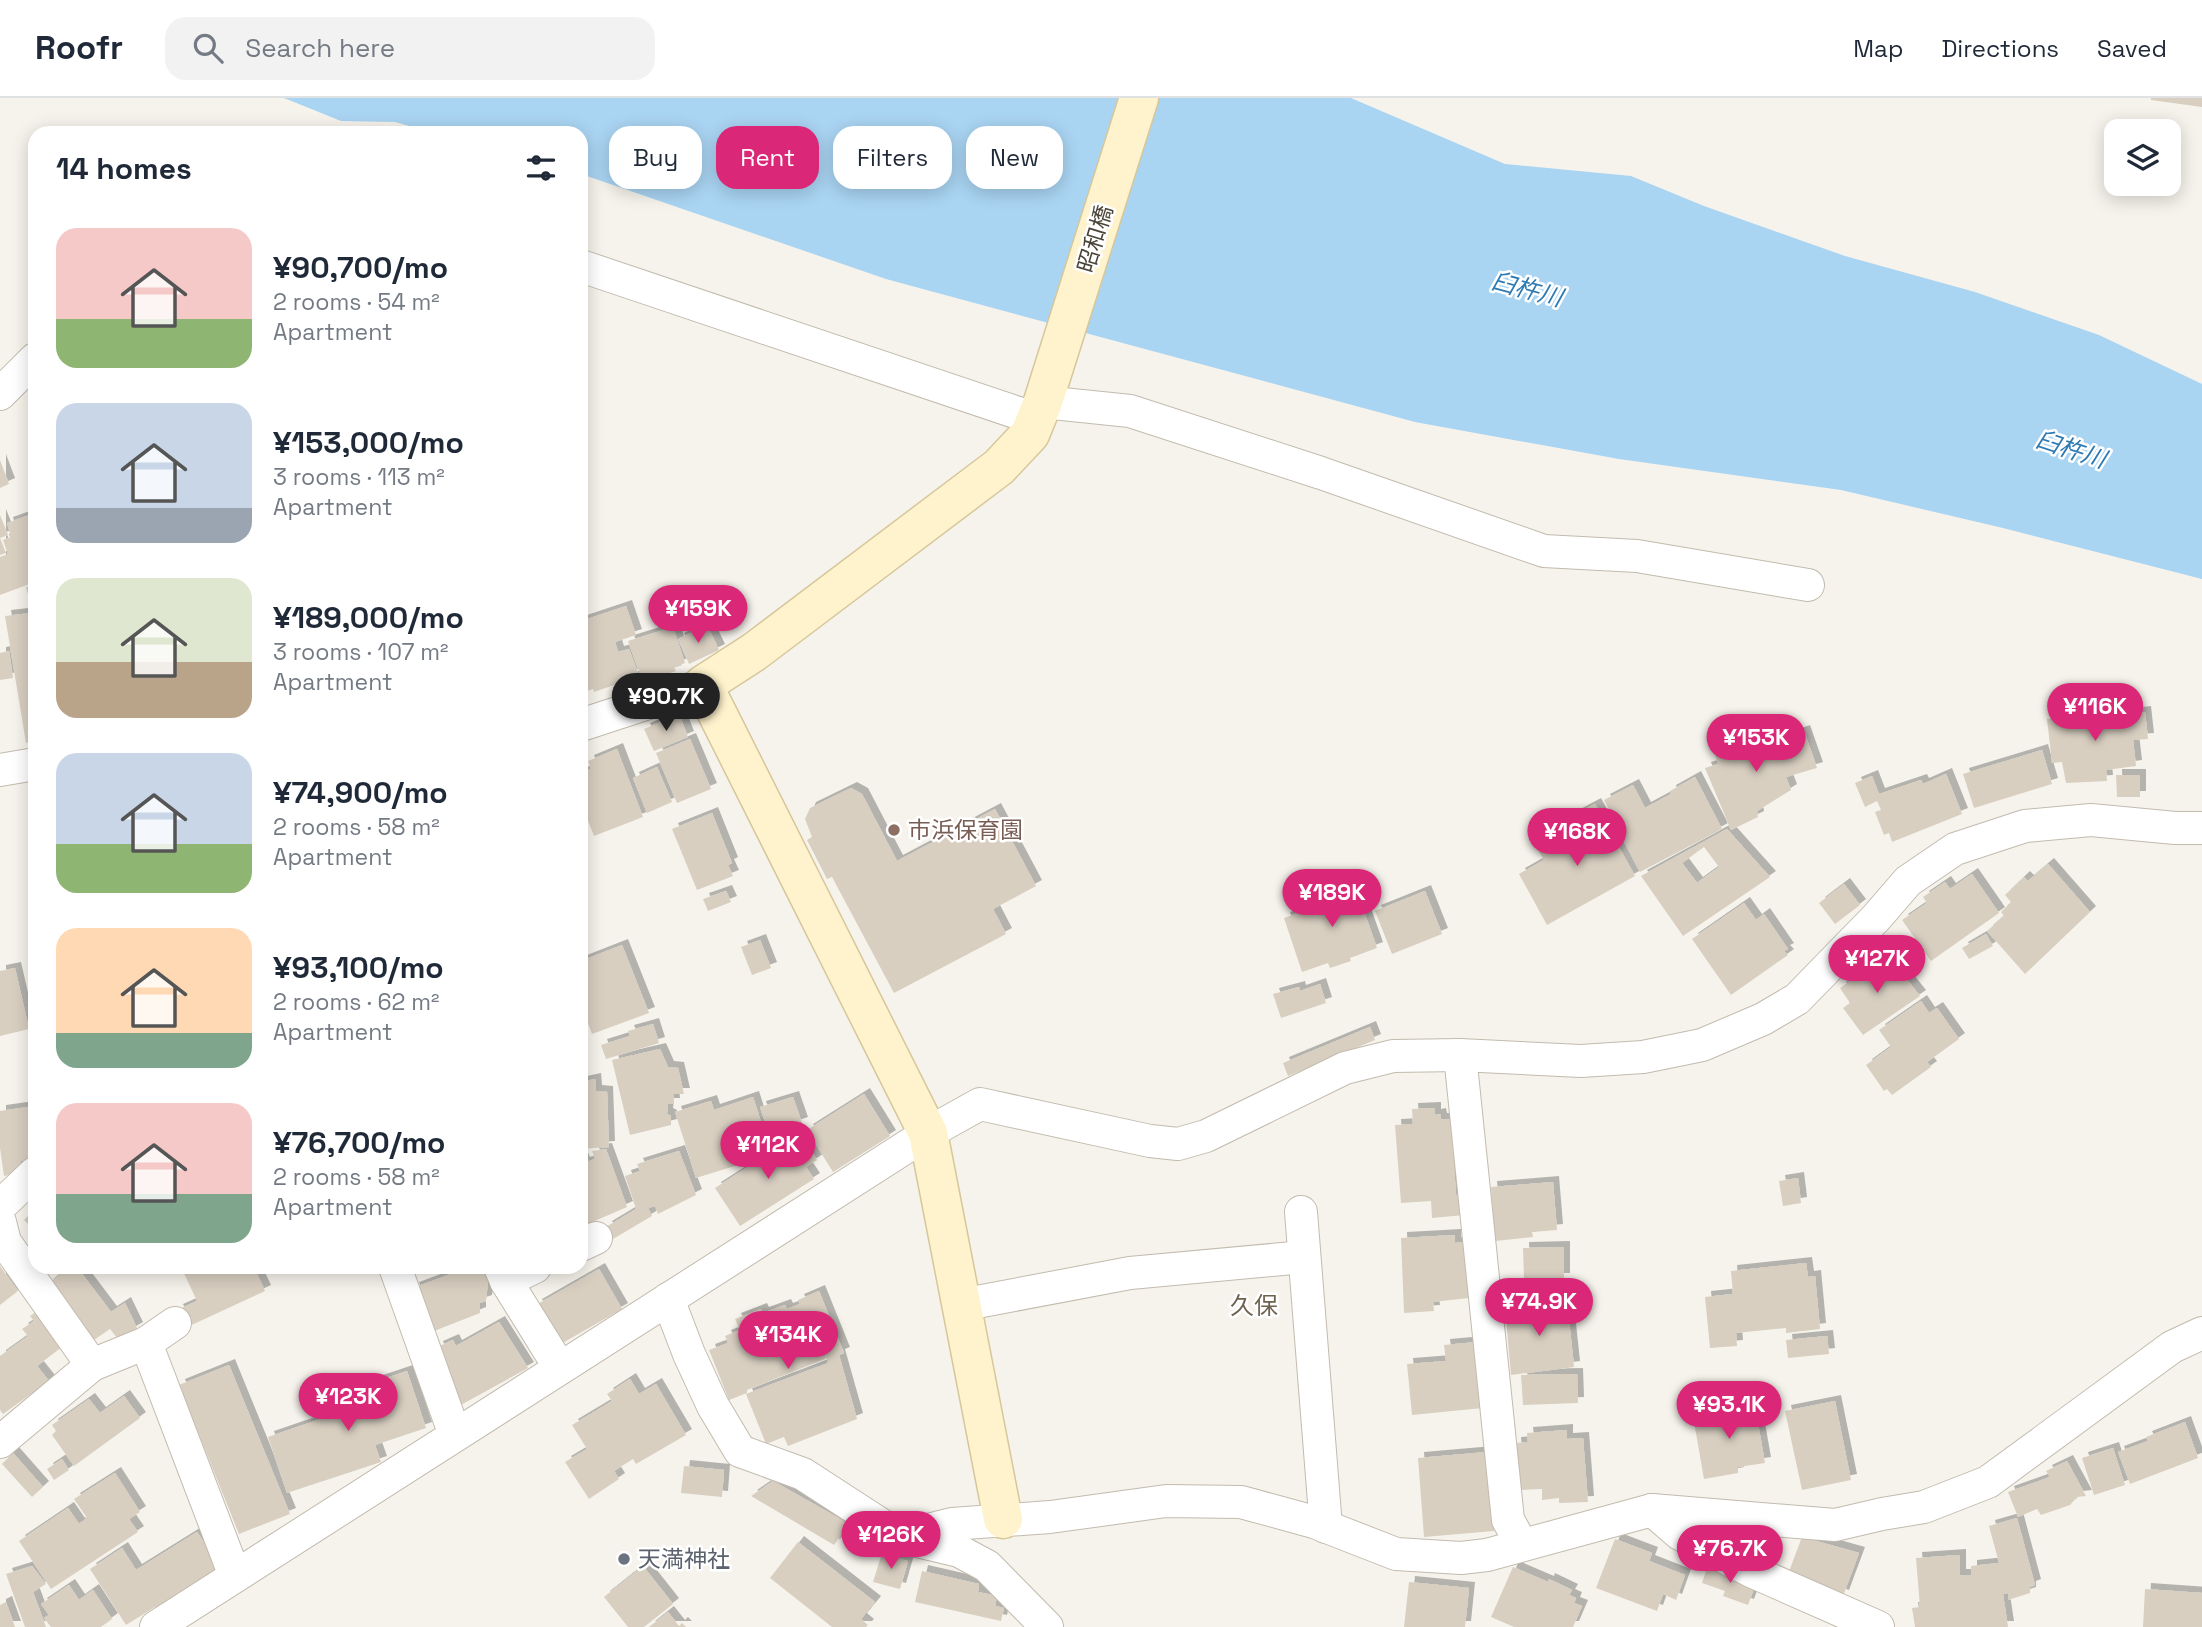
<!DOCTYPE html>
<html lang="en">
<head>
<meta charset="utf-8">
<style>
	:root { --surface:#fff; --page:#f2f2f3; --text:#1f2937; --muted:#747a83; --line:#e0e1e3; --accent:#db2777 }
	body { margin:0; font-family:"Space Grotesk","Noto Sans JP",sans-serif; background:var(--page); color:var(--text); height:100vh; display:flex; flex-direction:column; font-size:26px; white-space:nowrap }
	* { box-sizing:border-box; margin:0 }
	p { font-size:23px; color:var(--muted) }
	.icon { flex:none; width:38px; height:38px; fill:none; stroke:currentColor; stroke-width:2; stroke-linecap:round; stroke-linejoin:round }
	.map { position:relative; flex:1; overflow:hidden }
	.sheet { position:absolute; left:28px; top:28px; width:560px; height:1148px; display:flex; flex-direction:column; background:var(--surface); border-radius:21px; box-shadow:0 4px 18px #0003 }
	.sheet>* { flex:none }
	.hud { position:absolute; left:609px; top:28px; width:665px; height:63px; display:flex; gap:14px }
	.tools { position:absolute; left:2104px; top:21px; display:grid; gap:14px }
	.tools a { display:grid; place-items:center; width:77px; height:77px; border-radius:14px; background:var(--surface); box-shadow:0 4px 18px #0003; font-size:35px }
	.price { position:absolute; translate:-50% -60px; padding:0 16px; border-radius:24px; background:var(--accent); color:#fff; font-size:23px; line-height:46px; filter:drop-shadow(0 2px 4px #0008) }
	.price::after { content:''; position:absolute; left:50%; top:42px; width:21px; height:16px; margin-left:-10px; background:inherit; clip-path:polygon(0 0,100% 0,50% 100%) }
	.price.on { background:#222; color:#fff }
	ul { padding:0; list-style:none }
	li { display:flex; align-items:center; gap:21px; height:175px; padding:0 28px }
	li span { display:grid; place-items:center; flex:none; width:196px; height:140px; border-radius:21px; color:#555 }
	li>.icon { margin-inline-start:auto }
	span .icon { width:84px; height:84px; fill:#fffc; stroke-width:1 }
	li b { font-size:30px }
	h2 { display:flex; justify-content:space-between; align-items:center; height:84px; padding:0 28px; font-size:30px }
	.tag { padding:0 24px; border-radius:21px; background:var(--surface); box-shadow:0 4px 18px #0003; font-size:24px; line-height:63px }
	.tag.on { background:var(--accent); color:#fff }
	header { display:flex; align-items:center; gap:42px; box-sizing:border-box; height:98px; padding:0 35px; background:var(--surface); border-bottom:2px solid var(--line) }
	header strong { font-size:33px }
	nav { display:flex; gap:38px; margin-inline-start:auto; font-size:24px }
	.search { width:490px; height:63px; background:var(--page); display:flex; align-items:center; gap:18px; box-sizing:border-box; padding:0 24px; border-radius:21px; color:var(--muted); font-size:26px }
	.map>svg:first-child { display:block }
	.water { fill:#a9d4f2 }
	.building { fill:#d8cfc1; fill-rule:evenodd; filter:url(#shadow) }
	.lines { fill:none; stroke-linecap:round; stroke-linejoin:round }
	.street-casing { stroke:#c2bbae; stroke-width:34 }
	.secondary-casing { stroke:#d6c79b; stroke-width:41 }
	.street { stroke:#fff; stroke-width:32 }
	.secondary { stroke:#fff3cd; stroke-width:38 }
	.education-dot { fill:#8d6e63; stroke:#fff; stroke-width:2.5 }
	.worship-dot { fill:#6b7280; stroke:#fff; stroke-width:2.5 }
	.labels { text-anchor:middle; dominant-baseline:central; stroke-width:5; stroke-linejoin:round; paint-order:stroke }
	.street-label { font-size:23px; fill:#4b4439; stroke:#fff }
	.education-label { font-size:23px; fill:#785e54; stroke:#fff; text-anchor:start }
	.worship-label { font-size:23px; fill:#5b616d; stroke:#fff; text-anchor:start }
	.water-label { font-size:24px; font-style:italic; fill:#2e7ab2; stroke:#fff }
	.neighbourhood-label { font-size:24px; fill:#6e6250; stroke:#fff }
</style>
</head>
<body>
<header>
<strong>Roofr</strong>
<div class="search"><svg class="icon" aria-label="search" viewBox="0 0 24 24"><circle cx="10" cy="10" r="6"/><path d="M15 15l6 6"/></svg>Search here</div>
<nav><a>Map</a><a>Directions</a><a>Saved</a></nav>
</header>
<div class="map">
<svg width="2202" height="1529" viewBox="0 0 2202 1529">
	<defs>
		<filter id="shadow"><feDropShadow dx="6" dy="-6" stdDeviation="0" flood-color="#0004"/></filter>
	</defs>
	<rect width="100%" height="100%" fill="#f6f3ec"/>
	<polygon class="water" points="284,0 1351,0 1505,66 1631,78 1704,108 1845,158 1975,194 2099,237 2202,286 2202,481 2003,430 1841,392 1619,361 1415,324 886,181 581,76 581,35 434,35 395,24 341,23"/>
	<g class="building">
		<polygon points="2151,0 2202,0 2202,9 2151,2"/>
		<polygon points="0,362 9,386 0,390"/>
		<polygon points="35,415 35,484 0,497 0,459 8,456 3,442 11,439 7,425"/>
		<polygon points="0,417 8,437 0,440 6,455 0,457"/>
		<polygon points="35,487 35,518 34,519 26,489"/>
		<polygon points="626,508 636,537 615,544 618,554 629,551 638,575 622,580 623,584 594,594 593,591 581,595 581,523"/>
		<polygon points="31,515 35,538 35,643 26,645 5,518"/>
		<polygon points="707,527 719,552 689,566 678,541"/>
		<polygon points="673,529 685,565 674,569 676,573 633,587 630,580 640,576 628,543"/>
		<polygon points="9,553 13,580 0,582 0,555"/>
		<polygon points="2127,612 2128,616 2145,614 2148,641 2133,642 2136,668 2106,672 2107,683 2066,685 2062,664 2052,665 2047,621"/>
		<polygon points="679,616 688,639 654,653 644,631"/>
		<polygon points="1804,633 1817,670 1786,679 1791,692 1757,713 1758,719 1731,732 1705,670 1718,666 1713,650 1748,638 1753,651"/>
		<polygon points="690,641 711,691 677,705 656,655"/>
		<polygon points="617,651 643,719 594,738 581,705 581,675 591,671 588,663"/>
		<polygon points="2042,652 2052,686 1974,710 1963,676"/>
		<polygon points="657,669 672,704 647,715 633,680"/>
		<polygon points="1946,676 1962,716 1892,744 1889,735 1884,737 1875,714 1881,712 1877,703 1865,709 1855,685 1872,678 1879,696 1921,682 1923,686"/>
		<polygon points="2116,677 2140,677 2140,699 2117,699"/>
		<polygon points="1695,679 1722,731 1640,774 1613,723 1615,722 1604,702 1633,687 1645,710 1671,696 1670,693"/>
		<polygon points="851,690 862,696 897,763 995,711 1036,788 993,811 1006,836 894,895 832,779 827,781 807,742 812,739 805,721 810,710"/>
		<polygon points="1595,706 1635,778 1547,827 1519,776 1544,762 1536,749 1561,735 1568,749 1579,743 1567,721"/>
		<polygon points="712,715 732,765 728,767 733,778 697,792 672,731"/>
		<path d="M 1727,731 L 1770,779 L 1683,838 L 1641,778 ZM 1704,749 L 1719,769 L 1697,785 L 1682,765 Z"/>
		<polygon points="2048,766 2090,814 2025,876 1987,833 2004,818 2001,814 2011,804 2005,797 2024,779 2028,783"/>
		<polygon points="1972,776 1999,815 1931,863 1902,822 1927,805 1923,799 1945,784 1950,791"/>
		<polygon points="1351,777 1377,850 1350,860 1351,863 1330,870 1328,865 1302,874 1284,820 1331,803 1325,786"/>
		<polygon points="1844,786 1860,807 1835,826 1819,805"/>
		<polygon points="726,793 731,804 708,813 703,801"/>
		<polygon points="1425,793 1442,836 1392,856 1375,813"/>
		<polygon points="1744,805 1756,822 1764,816 1788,851 1784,853 1788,857 1731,897 1692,841"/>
		<polygon points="1986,836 1993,848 1969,861 1962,850"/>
		<polygon points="760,842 771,870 752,877 741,849"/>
		<polygon points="622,847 649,915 592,936 588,925 581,928 581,863"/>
		<polygon points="1883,861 1888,867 1893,864 1920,898 1863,937 1843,910 1850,905 1840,890"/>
		<polygon points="15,870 29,931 0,938 0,873"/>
		<polygon points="1320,886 1326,905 1281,920 1273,896 1299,889 1300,893"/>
		<polygon points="1921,903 1929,915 1937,910 1959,941 1927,964 1931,969 1892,997 1887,991 1884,993 1866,967 1891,949 1879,932"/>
		<polygon points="653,926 659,945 606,961 601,947 630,938 628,933"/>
		<polygon points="1370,929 1375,942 1288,978 1283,965"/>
		<polygon points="660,951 668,969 678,970 684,996 673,996 674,1006 668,1006 667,1016 671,1018 671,1027 630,1037 612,962"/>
		<polygon points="595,981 596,993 607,994 609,1049 581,1051 581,984"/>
		<polygon points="864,996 890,1038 833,1074 807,1032"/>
		<polygon points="753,999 768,1046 735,1057 738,1067 696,1080 675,1014 711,1003 714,1012"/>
		<polygon points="793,999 802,1025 769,1036 760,1009"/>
		<polygon points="35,1008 35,1061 20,1063 22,1075 4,1078 0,1050 0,1013"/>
		<polygon points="1435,1010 1435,1017 1440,1016 1441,1021 1451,1021 1456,1097 1463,1096 1464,1117 1432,1120 1431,1103 1401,1105 1395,1027 1413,1026 1412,1011"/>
		<polygon points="802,1038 817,1062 806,1069 814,1081 740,1128 715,1090 788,1043 790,1045"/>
		<polygon points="606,1051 627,1109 583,1128 587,1137 581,1139 581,1058 584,1065 595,1061 592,1053"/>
		<polygon points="679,1053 696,1097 658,1116 655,1108 648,1110 652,1118 613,1141 606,1129 636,1111 625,1078 640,1073 637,1066"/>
		<polygon points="1798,1080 1801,1105 1783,1108 1779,1083"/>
		<polygon points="1553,1084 1557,1132 1532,1134 1533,1139 1495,1143 1491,1089"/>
		<polygon points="35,1110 35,1133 24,1122"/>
		<polygon points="1455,1137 1455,1145 1464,1144 1469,1200 1433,1204 1434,1213 1404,1215 1401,1140"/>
		<polygon points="1564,1149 1564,1181 1524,1181 1523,1150"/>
		<polygon points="1806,1165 1808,1179 1815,1178 1820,1231 1786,1235 1786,1230 1736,1235 1737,1248 1710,1250 1705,1199 1733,1196 1731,1173"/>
		<polygon points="0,1168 18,1193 0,1207"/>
		<polygon points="64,1169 77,1169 111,1214 125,1205 137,1230 118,1241 110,1231 91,1244 47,1187 63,1174 61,1172"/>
		<polygon points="181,1169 257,1169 259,1172 256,1174 265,1193 185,1230 177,1212 197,1203"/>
		<polygon points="470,1169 481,1169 488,1183 486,1203 480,1205 480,1215 429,1235 413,1190"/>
		<polygon points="599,1171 622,1211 559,1247 536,1207"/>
		<polygon points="819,1193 844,1255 839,1257 857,1321 788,1348 784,1339 766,1346 746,1296 828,1265 826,1259 825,1261 747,1292 747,1295 729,1302 709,1252 728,1245 725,1238 740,1232 735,1221 761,1211 763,1215 785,1207 787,1211 800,1206 798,1202"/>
		<polygon points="1567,1203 1574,1269 1511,1277 1505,1209"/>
		<polygon points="36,1214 62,1249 37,1268 49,1283 3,1316 0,1312 0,1258 28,1238 22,1231 34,1223 30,1218"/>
		<polygon points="499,1224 528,1270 459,1308 437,1249 453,1242 456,1248"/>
		<polygon points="1827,1238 1829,1256 1788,1260 1786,1242"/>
		<polygon points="1477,1244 1483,1310 1412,1317 1407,1266 1446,1263 1444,1247"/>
		<polygon points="229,1267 290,1416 239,1436 179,1287"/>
		<polygon points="407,1273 426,1330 375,1347 381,1364 287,1395 268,1339 344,1313 338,1296"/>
		<polygon points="1577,1276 1578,1305 1523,1307 1521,1277"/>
		<polygon points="630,1281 639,1296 656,1286 686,1337 636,1366 633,1361 614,1373 619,1381 589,1401 565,1364 587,1351 572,1327 612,1303 607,1296"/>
		<polygon points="124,1298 140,1320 74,1368 52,1337 56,1333 52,1327 89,1301 100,1315"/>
		<polygon points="1740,1302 1743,1316 1756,1314 1765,1365 1738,1369 1738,1375 1704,1381 1694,1324 1718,1320 1715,1306"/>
		<polygon points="1835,1303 1851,1382 1802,1392 1785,1313"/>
		<polygon points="2185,1324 2198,1360 2130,1386 2118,1354 2148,1343 2146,1339"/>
		<polygon points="1567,1332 1567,1341 1583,1340 1588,1404 1559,1405 1559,1400 1542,1402 1542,1391 1519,1392 1515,1345 1528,1344 1527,1335"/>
		<polygon points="2113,1350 2125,1387 2094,1397 2082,1360"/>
		<polygon points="1487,1354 1494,1433 1424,1439 1418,1360"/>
		<polygon points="13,1355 43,1389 32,1399 2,1366"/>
		<polygon points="62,1361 69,1372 54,1382 47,1371"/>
		<polygon points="2067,1363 2086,1398 2077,1399 2070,1407 2041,1417 2037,1411 2018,1419 2008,1394 2050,1379 2046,1373"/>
		<polygon points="684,1368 724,1372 722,1399 681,1395"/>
		<polygon points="115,1375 140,1414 129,1421 138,1434 51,1491 19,1443 68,1410 79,1426 87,1420 74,1401"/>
		<polygon points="773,1383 849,1426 834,1447 751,1398"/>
		<polygon points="2017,1420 2035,1487 2030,1489 2030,1495 2008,1502 2008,1495 2003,1496 2008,1529 1915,1529 1912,1510 1920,1509 1916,1460 1960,1457 1960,1477 1971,1477 1971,1468 1999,1465 1989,1428"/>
		<polygon points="197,1434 222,1472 158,1514 155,1509 126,1527 90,1471 122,1450 136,1472"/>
		<polygon points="1802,1439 1859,1455 1843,1498 1788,1476"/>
		<polygon points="1615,1441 1652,1455 1649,1463 1685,1477 1676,1502 1663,1496 1657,1513 1596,1490"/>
		<polygon points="798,1444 875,1504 861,1521 868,1527 866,1529 832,1529 770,1480"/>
		<polygon points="882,1455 908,1463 900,1491 873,1484"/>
		<polygon points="1708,1467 1756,1485 1748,1507 1723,1498 1725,1493 1702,1485"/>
		<polygon points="32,1468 46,1486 33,1494 46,1529 25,1529 6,1476"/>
		<polygon points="643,1468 673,1506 644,1529 628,1529 604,1499"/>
		<polygon points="1513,1469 1548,1484 1549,1481 1572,1492 1569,1497 1576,1500 1574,1505 1582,1508 1573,1529 1514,1529 1491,1519"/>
		<polygon points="922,1473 979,1486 978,1494 997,1498 995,1508 1004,1510 1001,1523 915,1504"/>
		<polygon points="1409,1484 1469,1490 1465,1529 1404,1529"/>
		<polygon points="69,1487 79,1502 93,1492 112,1521 101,1529 51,1529 44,1520 49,1517 41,1506"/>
		<polygon points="2145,1491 2202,1495 2202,1529 2143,1529"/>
		<polygon points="6,1504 15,1529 0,1529 0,1507"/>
		<polygon points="668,1514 679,1528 682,1525 686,1529 649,1529"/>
	</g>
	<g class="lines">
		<g class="street-casing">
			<g id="street">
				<polyline points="581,168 1036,321"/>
				<polyline points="0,296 35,261"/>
				<polyline points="1043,304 1130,313 1321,375 1544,453 1637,458 1808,487"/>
				<polyline points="581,627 703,587"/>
				<polyline points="0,672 35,666"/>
				<polyline points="1460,957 1508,1422 1522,1447"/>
				<polyline points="0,1108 35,1075"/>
				<polyline points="1301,1114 1326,1429"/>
				<polyline points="0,1124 5,1144 92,1267"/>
				<polyline points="581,1147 596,1140"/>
				<polyline points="395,1169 455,1337"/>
				<polyline points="500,1169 506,1183 560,1270"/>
				<polyline points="506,1183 535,1169"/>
				<polyline points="668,1201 689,1256 713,1308 740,1353 803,1376 900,1439 959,1453 987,1468 1047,1529"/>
				<polyline points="961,1207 1130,1175 1304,1159"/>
				<polyline points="146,1245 235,1478"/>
				<polyline points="0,1344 92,1267 146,1245 175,1225"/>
				<polyline points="1652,1412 1680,1436 1751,1473 1878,1529"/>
				<polyline points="900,1439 952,1426 1050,1419 1166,1403 1241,1404 1314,1424 1396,1456 1461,1460 1487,1457 1652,1412 1835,1427 1882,1416 1924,1409 1988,1384 2172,1249 2202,1235"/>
				<polyline points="156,1529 928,1035 980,1006 1150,1043 1178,1046 1206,1038 1345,970 1393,958 1460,957 1581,963 1643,959 1702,947 1763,921 1797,901 1876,820 1908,783 1955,751 2025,728 2091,722 2175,730 2202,730"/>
			</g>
		</g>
		<g class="secondary-casing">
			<polyline id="secondary" points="1003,1421 928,1035 703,587 754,554 999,369 1030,336 1043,304 1139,0"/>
		</g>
		<use href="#street" class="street"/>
		<use href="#secondary" class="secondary"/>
	</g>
	<circle class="education-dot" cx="894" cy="732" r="7"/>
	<circle class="worship-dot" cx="624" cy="1461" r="7"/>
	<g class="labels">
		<g class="street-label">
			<text transform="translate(1095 141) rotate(-73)">昭和橋</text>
		</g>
		<g class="education-label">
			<text x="908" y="732">市浜保育園</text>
		</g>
		<g class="worship-label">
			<text x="638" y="1461">天満神社</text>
		</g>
		<g class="water-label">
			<text transform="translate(1527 191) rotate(15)">臼杵川</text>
			<text transform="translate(2071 351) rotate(18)">臼杵川</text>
		</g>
		<g class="neighbourhood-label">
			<text x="1254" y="1207">久保</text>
		</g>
	</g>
</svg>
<div class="tools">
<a><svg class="icon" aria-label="layers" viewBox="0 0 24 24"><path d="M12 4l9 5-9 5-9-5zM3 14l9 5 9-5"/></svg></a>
</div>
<b class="price" style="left:698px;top:547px">¥159K</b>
<b class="price on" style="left:666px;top:635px">¥90.7K</b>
<b class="price" style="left:2095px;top:645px">¥116K</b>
<b class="price" style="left:1756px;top:676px">¥153K</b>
<b class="price" style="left:1577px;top:770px">¥168K</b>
<b class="price" style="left:1332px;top:831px">¥189K</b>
<b class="price" style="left:1877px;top:897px">¥127K</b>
<b class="price" style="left:768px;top:1083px">¥112K</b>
<b class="price" style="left:1539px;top:1240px">¥74.9K</b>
<b class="price" style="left:788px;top:1273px">¥134K</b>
<b class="price" style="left:348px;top:1335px">¥123K</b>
<b class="price" style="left:1729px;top:1343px">¥93.1K</b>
<b class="price" style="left:891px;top:1473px">¥126K</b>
<b class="price" style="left:1730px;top:1487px">¥76.7K</b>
<div class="hud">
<a class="tag">Buy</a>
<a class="tag on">Rent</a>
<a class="tag">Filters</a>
<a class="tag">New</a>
</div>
<section class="sheet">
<h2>14 homes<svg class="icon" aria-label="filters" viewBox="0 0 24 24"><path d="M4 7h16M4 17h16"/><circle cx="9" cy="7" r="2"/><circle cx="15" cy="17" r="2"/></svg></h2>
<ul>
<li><span style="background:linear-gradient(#f6c9c9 65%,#8fb573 0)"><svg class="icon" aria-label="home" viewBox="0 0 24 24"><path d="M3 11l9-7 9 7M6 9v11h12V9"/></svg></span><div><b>¥90,700/mo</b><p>2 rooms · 54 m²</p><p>Apartment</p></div></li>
<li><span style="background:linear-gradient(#c9d6e8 75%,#9aa5b1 0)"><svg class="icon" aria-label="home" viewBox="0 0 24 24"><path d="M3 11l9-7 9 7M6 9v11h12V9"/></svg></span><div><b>¥153,000/mo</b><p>3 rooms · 113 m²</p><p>Apartment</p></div></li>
<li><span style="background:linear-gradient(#dfe7d0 60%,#b9a48a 0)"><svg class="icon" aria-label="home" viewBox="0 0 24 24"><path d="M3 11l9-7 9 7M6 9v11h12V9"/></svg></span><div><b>¥189,000/mo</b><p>3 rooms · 107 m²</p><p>Apartment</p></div></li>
<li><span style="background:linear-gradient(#c9d6e8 65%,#8fb573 0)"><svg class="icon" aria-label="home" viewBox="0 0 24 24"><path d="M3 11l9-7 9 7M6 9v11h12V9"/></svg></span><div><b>¥74,900/mo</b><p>2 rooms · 58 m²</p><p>Apartment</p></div></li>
<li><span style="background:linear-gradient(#ffd9b3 75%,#7fa58c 0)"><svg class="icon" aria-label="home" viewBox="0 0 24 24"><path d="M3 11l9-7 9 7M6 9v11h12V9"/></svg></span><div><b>¥93,100/mo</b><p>2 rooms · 62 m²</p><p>Apartment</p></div></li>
<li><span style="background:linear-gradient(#f6c9c9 65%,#7fa58c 0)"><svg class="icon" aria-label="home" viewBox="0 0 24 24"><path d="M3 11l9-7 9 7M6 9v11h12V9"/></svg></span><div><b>¥76,700/mo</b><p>2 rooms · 58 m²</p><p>Apartment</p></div></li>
</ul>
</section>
</div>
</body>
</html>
